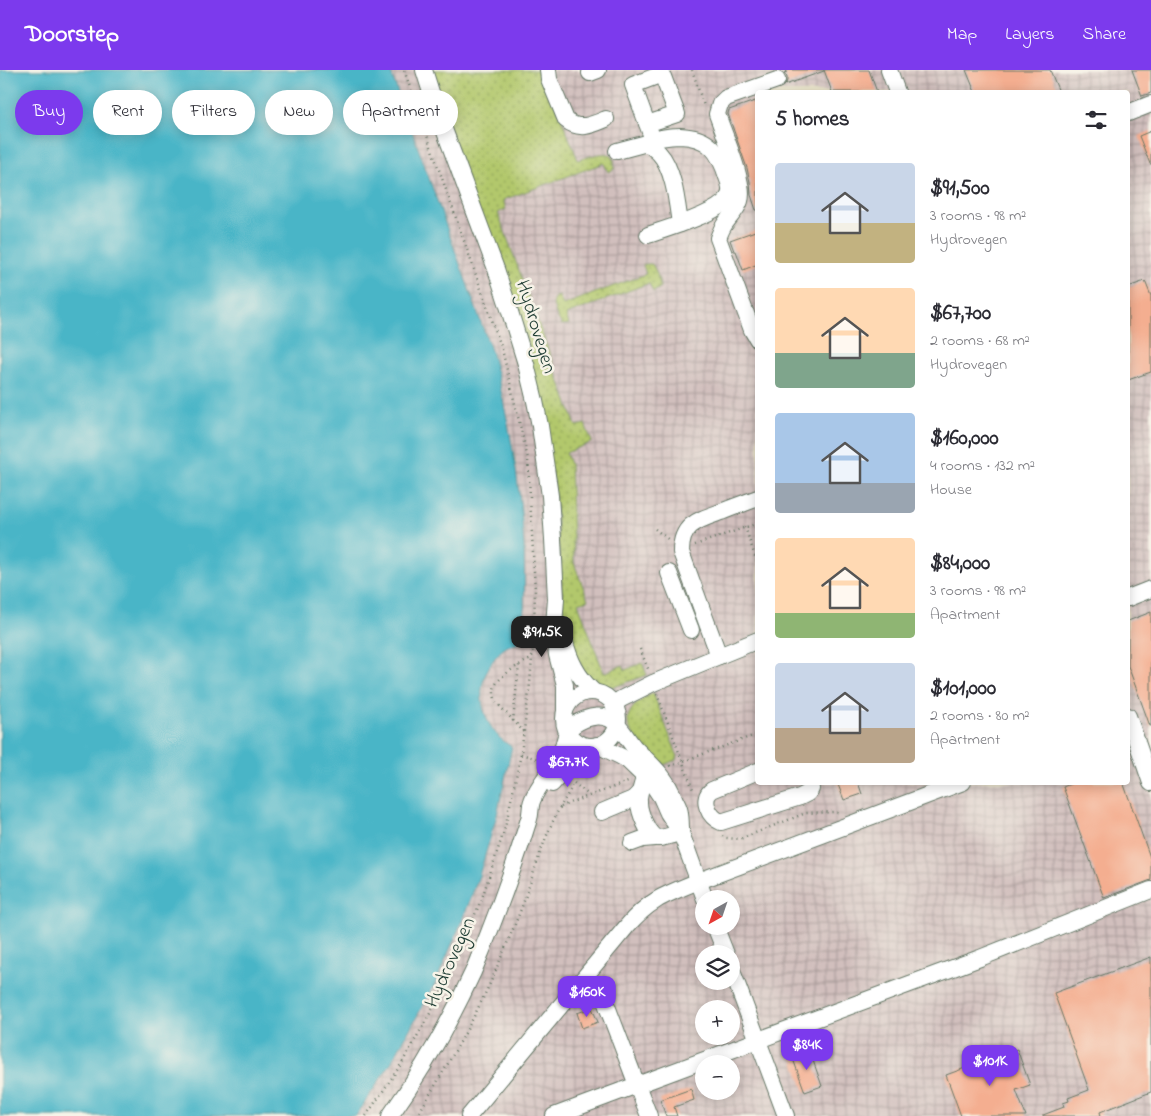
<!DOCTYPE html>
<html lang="en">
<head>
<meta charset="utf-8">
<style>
	:root { --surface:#fff; --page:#f2f2f3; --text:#2b2b33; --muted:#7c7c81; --accent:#7c3aed }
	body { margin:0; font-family:"Indie Flower",sans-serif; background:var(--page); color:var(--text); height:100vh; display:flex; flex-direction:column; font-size:19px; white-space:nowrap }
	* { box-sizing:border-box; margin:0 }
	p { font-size:16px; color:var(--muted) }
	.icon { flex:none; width:28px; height:28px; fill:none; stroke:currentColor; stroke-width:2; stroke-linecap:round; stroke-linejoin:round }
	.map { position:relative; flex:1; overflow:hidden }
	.sheet { position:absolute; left:755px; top:20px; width:375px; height:695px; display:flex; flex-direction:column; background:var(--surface); border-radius:5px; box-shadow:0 2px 12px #0003 }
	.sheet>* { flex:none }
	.top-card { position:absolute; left:15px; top:20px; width:475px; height:45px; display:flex; gap:10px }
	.needle { width:32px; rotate:220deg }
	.buttons { position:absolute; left:695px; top:820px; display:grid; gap:10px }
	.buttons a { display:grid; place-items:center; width:45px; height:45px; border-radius:50%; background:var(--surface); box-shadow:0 2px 12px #0003; font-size:25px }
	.price { position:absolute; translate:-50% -42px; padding:0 11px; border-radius:10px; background:var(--accent); color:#fff; font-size:16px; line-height:32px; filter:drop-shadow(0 1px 2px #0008) }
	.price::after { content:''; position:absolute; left:50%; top:30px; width:15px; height:11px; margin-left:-8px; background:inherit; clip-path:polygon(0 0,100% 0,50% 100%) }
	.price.on { background:#222; color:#fff }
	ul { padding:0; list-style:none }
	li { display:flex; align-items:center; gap:15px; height:125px; padding:0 20px }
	li span { display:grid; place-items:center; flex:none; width:140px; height:100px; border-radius:5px; color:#555 }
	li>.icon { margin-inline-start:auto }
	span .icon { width:60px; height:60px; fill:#fffc; stroke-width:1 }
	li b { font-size:21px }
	h2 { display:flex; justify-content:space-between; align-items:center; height:60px; padding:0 20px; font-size:21px }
	.chip { padding:0 18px; border-radius:22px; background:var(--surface); box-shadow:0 2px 12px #0003; font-size:18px; line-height:45px }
	.chip.on { background:var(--accent); color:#fff }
	header { display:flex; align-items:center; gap:30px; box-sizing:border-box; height:70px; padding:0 25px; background:var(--accent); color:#fff }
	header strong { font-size:24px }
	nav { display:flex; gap:28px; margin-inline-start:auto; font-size:18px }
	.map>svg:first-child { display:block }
	.industrial { fill:url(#industrial-grid); fill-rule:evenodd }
	.grass { fill:url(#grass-dots); stroke:#688250 }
	.water { fill:#4ab5c7; stroke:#34797e }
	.building { fill:#f4ae90 }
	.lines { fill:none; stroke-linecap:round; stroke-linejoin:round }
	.minor-casing { stroke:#676; stroke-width:18 }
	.path { stroke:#676; stroke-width:2.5; stroke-dasharray:1 4; stroke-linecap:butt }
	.minor { stroke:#fff; stroke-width:16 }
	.labels { text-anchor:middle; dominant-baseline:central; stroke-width:5; stroke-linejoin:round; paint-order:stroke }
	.street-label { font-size:20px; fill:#1f3d34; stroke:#f7f3e8 }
</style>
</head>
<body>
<header>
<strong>Doorstep</strong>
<nav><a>Map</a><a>Layers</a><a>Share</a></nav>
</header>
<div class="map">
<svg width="1151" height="1046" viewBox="0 0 1151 1046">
	<defs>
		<pattern id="industrial-grid" width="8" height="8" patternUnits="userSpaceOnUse" patternTransform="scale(1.25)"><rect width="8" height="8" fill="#d1bfbd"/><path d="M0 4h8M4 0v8" fill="none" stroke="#a99c9a"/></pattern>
		<pattern id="grass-dots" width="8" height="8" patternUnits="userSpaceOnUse" patternTransform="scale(1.25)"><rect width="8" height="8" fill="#b2c86c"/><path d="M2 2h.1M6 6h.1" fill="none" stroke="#90a45a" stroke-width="1.8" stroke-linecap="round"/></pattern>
	</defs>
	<rect width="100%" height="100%" fill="#f7f3e8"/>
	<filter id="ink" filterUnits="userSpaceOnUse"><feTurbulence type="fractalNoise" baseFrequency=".02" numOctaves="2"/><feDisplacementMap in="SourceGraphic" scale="10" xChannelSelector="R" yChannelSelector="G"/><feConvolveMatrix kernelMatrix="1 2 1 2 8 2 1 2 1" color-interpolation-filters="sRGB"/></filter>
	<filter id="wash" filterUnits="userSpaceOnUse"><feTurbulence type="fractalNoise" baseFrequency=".0096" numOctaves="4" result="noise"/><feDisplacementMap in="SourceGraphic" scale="20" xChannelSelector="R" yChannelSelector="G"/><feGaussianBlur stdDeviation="1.12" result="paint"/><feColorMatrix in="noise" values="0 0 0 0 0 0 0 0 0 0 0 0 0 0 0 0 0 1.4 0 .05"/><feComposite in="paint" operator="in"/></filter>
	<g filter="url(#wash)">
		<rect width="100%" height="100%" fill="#e9e3c4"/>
		<path class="industrial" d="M 390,0 L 1151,0 L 1151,1046 L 356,1046 L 391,993 L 435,914 L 463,849 L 479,806 L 497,745 L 512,677 L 499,667 L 488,652 L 482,636 L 482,618 L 485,605 L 492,591 L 501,581 L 508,576 L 523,570 L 516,393 L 500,315 L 491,280 ZM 758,22 L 1128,22 L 1128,712 L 758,712 ZM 704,829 L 731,829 L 731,856 L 704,856 ZM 704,884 L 731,884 L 731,911 L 704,911 ZM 704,939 L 731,939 L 731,966 L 704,966 ZM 704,994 L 731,994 L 731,1021 L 704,1021 Z"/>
		<g class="grass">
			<path d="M 432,0 L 542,0 L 578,90 C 589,87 601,81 612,85 L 614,91 L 614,99 L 608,102 L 604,93 L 503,130 L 506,139 L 498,143 L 576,356 L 585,354 L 592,372 L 566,383 L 570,394 L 574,493 L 588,530 L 578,533 L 604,603 L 623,595 L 625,600 L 642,593 L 647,605 L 614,617 L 607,616 L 595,612 L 588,608 L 570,575 L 564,550 L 554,411 Z"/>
			<path d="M 646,194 L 652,194 C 656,200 660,211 660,218 L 653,222 L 649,213 L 566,245 L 569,254 L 562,255 C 559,251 552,236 553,231 C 554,227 555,227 559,226 L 563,235 L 646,204 L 643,195 Z"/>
			<path d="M 653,623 L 678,687 L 676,690 L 663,695 C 636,670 605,648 653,623 Z"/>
		</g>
		<path class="water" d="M 0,0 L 390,0 L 491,280 C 508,344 520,410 524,476 C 525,504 524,532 524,560 L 523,570 C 518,572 513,574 508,576 C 499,581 493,590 488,599 C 476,621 482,649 499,667 C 503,671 508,674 512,677 L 497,745 L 479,806 L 463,849 L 435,914 L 391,993 L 356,1046 L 0,1046 Z"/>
		<g id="blocks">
			<g class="building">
				<polygon points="786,0 824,0 824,1 785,15 787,11 787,7 784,3 787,2"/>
				<polygon points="824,0 869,0 877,22 832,22"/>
				<polygon points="966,0 1050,0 1059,22 975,22"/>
				<polygon points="1132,0 1151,0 1151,23 1142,26"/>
				<polygon points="755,31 758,38 758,140 756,140 751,125 750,112 747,98 728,44 729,40"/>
				<polygon points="1151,61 1151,94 1150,94 1139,66"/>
				<polygon points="758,160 758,194 743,200 736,181 734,181 730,170"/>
				<polygon points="1145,211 1151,226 1151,302 1128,310 1128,217"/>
				<polygon points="1151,542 1151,656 1150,656 1128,596 1128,551"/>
				<polygon points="837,712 858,712 862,724 844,730"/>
				<polygon points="1075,712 1123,712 1151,790 1151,810 1104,828 1063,717"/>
				<polygon points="1151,887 1151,1022 1100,1042 1101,1046 1043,1046 1043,1045 1064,1037 1063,1033 1069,1031 1068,1028 1089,1020 1054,923"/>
				<polygon points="592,938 598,952 582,958 577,943"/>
				<polygon points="809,979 822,1016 805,1022 792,986"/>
				<polygon points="1017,979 1030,1015 1016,1020 1026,1046 961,1046 946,1005"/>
				<polygon points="691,1019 694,1030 674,1037 677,1046 666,1046 660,1030"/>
			</g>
		</g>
	</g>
	<g filter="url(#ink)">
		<use href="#blocks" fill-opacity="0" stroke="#676" stroke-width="1"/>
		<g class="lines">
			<g class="minor-casing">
				<g id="minor">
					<polyline points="424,0 435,35 496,199 510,242 526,294 535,331 540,356 550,426 553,469 556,529 554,555 555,569 557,585 565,615 565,640"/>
					<path d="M 548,0 L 549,9 L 566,50 C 579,61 592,55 606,49"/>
					<polyline points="889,0 897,22"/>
					<polyline points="590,3 598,0"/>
					<polyline points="1128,43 1151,34"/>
					<polyline points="647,54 677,44 662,4 633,15 653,70"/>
					<path d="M 647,73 C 657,68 668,66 680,66 C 709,67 719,81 727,107 C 730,114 732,123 727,129 C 717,144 666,159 648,165"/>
					<path d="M 617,81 L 647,73 C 651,76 655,79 659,83 C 674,99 677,133 680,154"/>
					<path d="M 758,270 L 752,260 L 718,168 C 720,164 721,160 723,157 C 728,148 737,141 740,131 C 746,114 723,62 717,44 L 720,34 L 726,28 L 777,10"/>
					<polyline points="669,503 691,560"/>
					<polyline points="1128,528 1151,519"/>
					<path d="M 564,569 C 570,591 577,606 594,622"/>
					<path d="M 719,586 L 681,482 C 681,454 698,450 721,442 C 733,437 745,433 758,428"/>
					<circle cx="591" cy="649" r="27"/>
					<polyline points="613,635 621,629 653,613 758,570"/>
					<polyline points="1128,646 1151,713"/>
					<polyline points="597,675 620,686 627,690 653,715 661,727 668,743 681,763 705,829"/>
					<path d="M 758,701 L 712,720 C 700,729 709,747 721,752 L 800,727 L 808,723 L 811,719 L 810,712"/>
					<path d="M 644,706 C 643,715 638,723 639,732 C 639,741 648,767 658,768 C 665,768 673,764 681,763"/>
					<path d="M 552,714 C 564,699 577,688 592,676"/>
					<polyline points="602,742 633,729 639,723"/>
					<polyline points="632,773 643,769 655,768"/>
					<polyline points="715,856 726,884"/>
					<polyline points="731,898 786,1046"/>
					<path d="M 390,1046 C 422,1001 450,952 473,902 C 494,852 513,801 529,749 C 531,743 530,736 532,731 C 538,714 552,701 560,685 C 565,675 564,662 574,655 C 587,646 607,641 618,656 C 624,662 628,670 634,677 C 652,696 665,704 675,730 C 677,734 680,739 680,744 C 681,750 681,757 681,763"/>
					<path d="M 469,1046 L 627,856 C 650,829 667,824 699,811 L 963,712"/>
					<polyline points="554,1046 637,1015 602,923"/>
					<polyline points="649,1046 637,1015 980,888 1151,820"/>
				</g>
			</g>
			<g class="path">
				<polyline points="692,0 704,36"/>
				<polyline points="745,457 758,495"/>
				<polyline points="655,459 669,470"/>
				<polyline points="695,475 758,453"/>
				<polyline points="640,579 649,601"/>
				<polyline points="657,624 694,722"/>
				<polyline points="513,651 519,595"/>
				<path d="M 524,662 L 496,632 C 494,626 493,621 495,616 C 499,606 522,592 532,589"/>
				<polyline points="521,684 541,690"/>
				<polyline points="670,696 758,664"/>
				<polyline points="574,713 589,725"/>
				<polyline points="561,737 569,733 628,712"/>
				<polyline points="722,766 726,768 740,769 806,743 835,742 839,743"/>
				<polyline points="366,1046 402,993 437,931 449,906 482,828 505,758 521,684 530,614 534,561 535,520 528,389 502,279 404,0"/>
				<path d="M 417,1046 C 446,997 476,948 498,895 C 507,873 517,851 525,828 C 535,800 543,770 557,743 C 562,733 569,723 574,713"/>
			</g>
			<use href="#minor" class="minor"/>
		</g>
	</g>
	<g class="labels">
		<g class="street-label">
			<text transform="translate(535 257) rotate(73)">Hydrovegen</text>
			<text transform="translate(451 893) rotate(-66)">Hydrovegen</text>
		</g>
	</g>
</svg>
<div class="buttons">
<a><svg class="needle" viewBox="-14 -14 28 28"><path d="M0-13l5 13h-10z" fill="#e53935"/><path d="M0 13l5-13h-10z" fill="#7c7c81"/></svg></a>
<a><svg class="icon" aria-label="layers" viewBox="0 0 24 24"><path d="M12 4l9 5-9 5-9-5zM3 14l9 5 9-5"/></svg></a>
<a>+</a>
<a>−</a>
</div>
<b class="price on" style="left:542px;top:588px">$91.5K</b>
<b class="price" style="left:568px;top:718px">$67.7K</b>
<b class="price" style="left:587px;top:948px">$160K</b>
<b class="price" style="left:807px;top:1001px">$84K</b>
<b class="price" style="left:990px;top:1017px">$101K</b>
<div class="top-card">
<a class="chip on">Buy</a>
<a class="chip">Rent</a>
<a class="chip">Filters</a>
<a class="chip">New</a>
<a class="chip">Apartment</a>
</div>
<section class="sheet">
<h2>5 homes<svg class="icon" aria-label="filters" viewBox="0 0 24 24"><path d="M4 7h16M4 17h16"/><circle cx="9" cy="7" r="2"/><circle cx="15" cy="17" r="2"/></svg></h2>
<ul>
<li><span style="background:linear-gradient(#c9d6e8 60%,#c2b280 0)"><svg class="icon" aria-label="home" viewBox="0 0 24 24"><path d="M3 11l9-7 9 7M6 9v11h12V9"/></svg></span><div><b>$91,500</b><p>3 rooms · 98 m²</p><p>Hydrovegen</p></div></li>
<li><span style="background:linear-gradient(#ffd9b3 65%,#7fa58c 0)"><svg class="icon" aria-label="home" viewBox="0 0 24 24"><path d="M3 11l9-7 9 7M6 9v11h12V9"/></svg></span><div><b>$67,700</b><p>2 rooms · 68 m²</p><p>Hydrovegen</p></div></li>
<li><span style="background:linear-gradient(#a9c7e8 70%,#9aa5b1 0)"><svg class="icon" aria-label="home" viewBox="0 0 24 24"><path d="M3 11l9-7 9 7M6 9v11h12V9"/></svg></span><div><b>$160,000</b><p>4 rooms · 132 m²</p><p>House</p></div></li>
<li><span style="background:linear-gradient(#ffd9b3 75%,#8fb573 0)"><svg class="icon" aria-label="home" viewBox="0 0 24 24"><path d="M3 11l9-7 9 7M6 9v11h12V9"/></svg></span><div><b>$84,000</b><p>3 rooms · 98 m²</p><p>Apartment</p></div></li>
<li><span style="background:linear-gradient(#c9d6e8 65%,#b9a48a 0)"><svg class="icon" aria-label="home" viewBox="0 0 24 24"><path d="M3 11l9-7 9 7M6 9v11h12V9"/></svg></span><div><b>$101,000</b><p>2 rooms · 80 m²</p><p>Apartment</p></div></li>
</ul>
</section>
</div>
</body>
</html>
